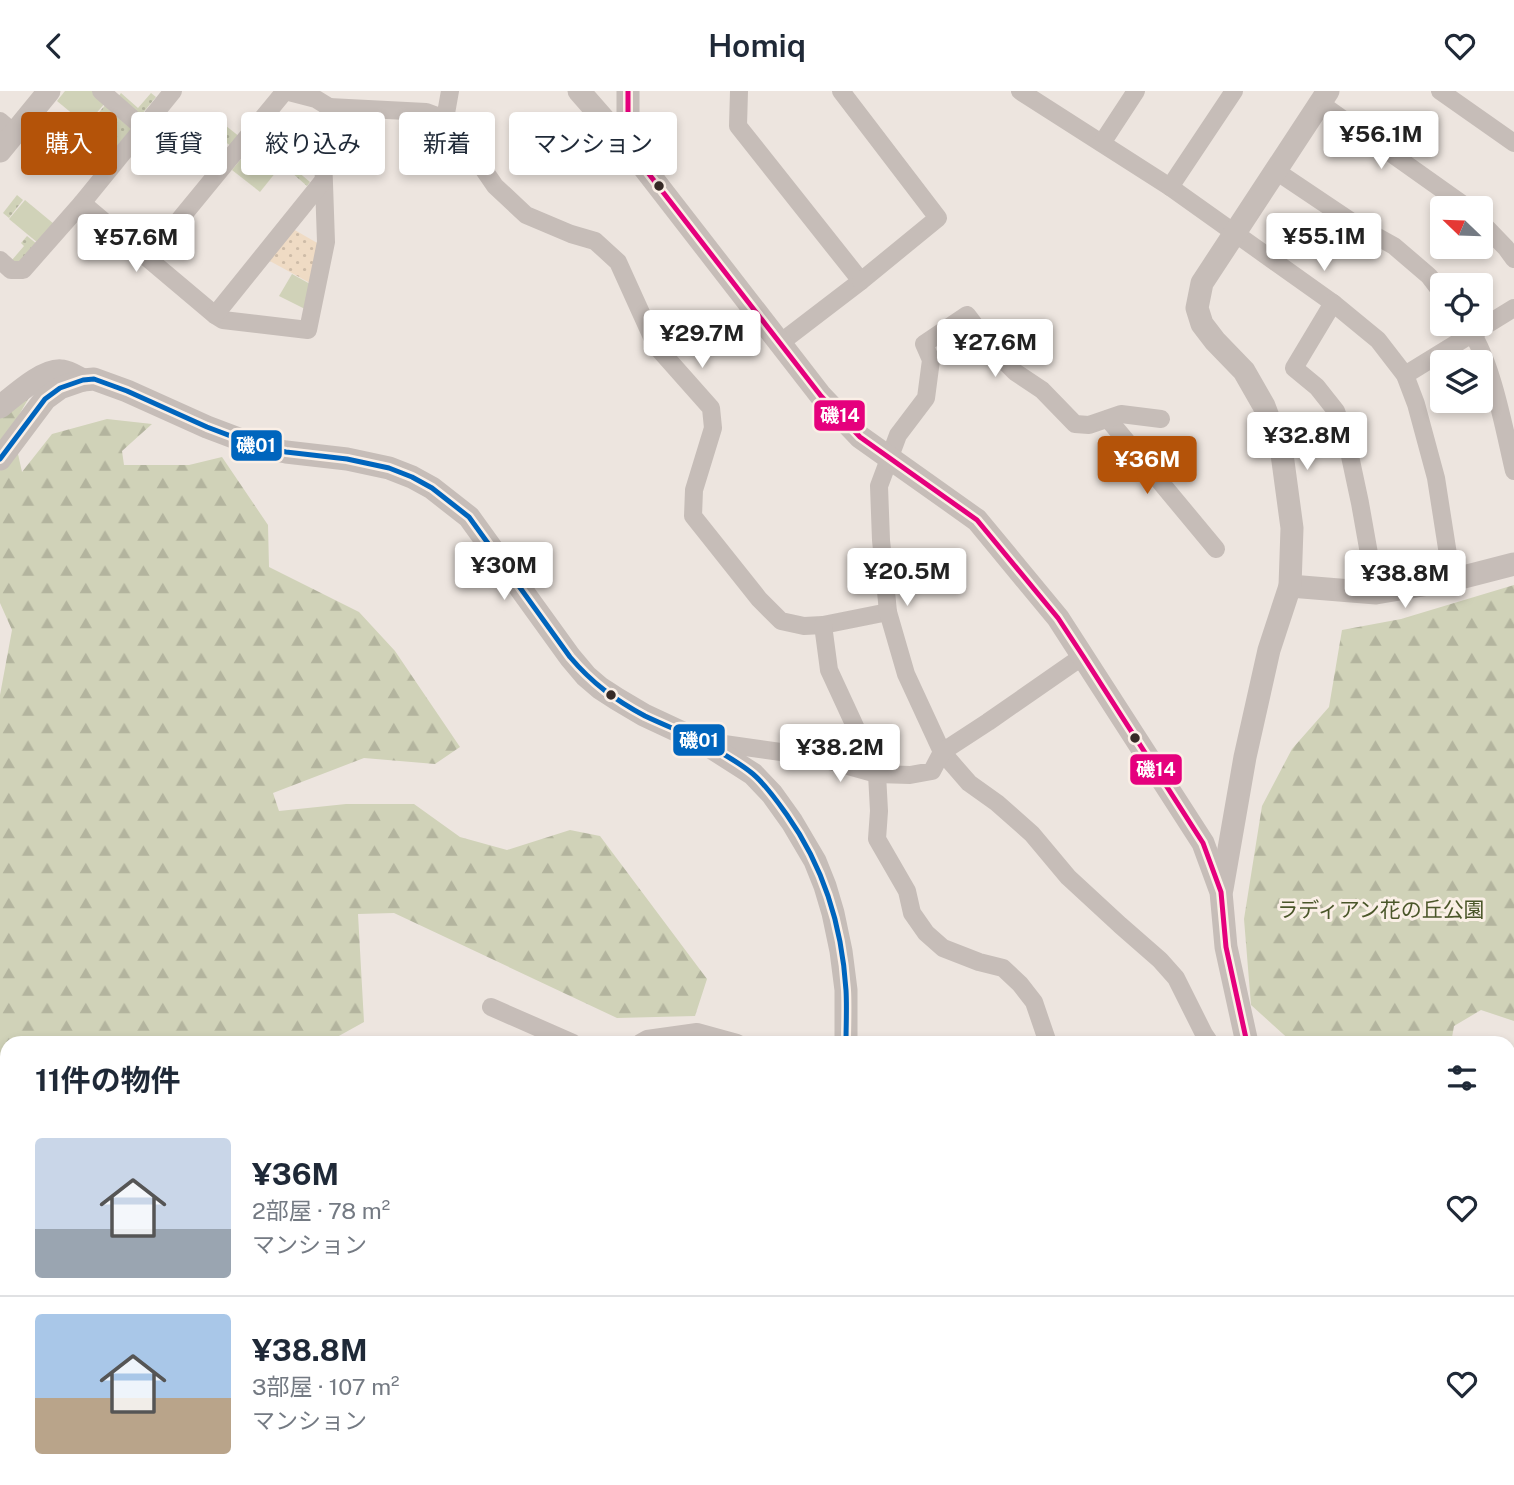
<!DOCTYPE html>
<html lang="ja">
<head>
<meta charset="utf-8">
<style>
	:root { --surface:#fff; --page:#f2f2f3; --text:#1f2937; --muted:#747a83; --line:#e0e1e3; --accent:#b45309 }
	body { margin:0; font-family:"Public Sans","Noto Sans JP",sans-serif; background:var(--page); color:var(--text); height:100vh; display:flex; flex-direction:column; font-size:26px; white-space:nowrap }
	* { box-sizing:border-box; margin:0 }
	p { font-size:23px; color:var(--muted) }
	.icon { flex:none; width:38px; height:38px; fill:none; stroke:currentColor; stroke-width:2; stroke-linecap:round; stroke-linejoin:round }
	.map { position:relative; flex:1; overflow:hidden }
	.side { position:absolute; left:0px; top:945px; width:1516px; height:450px; display:flex; flex-direction:column; background:var(--surface); border-radius:21px 21px 0 0; box-shadow:0 4px 10px #0003 }
	.side>* { flex:none }
	.hud { position:absolute; left:21px; top:21px; width:700px; height:63px; display:flex; gap:14px }
	.needle { width:46px; rotate:293deg }
	.buttons { position:absolute; left:1430px; top:105px; display:grid; gap:14px }
	.buttons a { display:grid; place-items:center; width:63px; height:63px; border-radius:7px; background:var(--surface); box-shadow:0 4px 10px #0003; font-size:35px }
	.price { position:absolute; translate:-50% -60px; padding:0 16px; border-radius:7px; background:#fff; color:#222; font-size:23px; line-height:46px; filter:drop-shadow(0 2px 4px #0008) }
	.price::after { content:''; position:absolute; left:50%; top:42px; width:21px; height:16px; margin-left:-10px; background:inherit; clip-path:polygon(0 0,100% 0,50% 100%) }
	.price.on { background:var(--accent); color:#fff }
	ul { padding:0; list-style:none }
	li { display:flex; align-items:center; gap:21px; height:175px; padding:0 35px }
	li+li { border-top:2px solid var(--line) }
	li span { display:grid; place-items:center; flex:none; width:196px; height:140px; border-radius:7px; color:#555 }
	li>.icon { margin-inline-start:auto }
	span .icon { width:84px; height:84px; fill:#fffc; stroke-width:1 }
	li b { font-size:30px }
	h2 { display:flex; justify-content:space-between; align-items:center; height:84px; padding:0 35px; font-size:30px }
	.tag { padding:0 24px; border-radius:7px; background:var(--surface); box-shadow:0 4px 10px #0003; font-size:24px; line-height:63px }
	.tag.on { background:var(--accent); color:#fff }
	header { display:flex; justify-content:space-between; align-items:center; height:91px; padding:0 35px; background:var(--surface); font-size:32px; font-weight:600 }
	.map>svg:first-child { display:block }
	.green { fill:#d0d2b8 }
	.forest { fill:url(#forest-firs) }
	.sand { fill:url(#sand-dots) }
	.garden { fill:url(#garden-dots) }
	.lines { fill:none; stroke-linecap:round; stroke-linejoin:round }
	.stream { stroke:#9ac1bd; stroke-width:4.5 }
	.minor { stroke:#c6bdb8; stroke-width:18 }
	.tertiary { stroke:#c6bdb8; stroke-width:23 }
	.bus-1-casing { stroke:#faefe6; stroke-width:10 }
	.bus-2-casing { stroke:#faefe6; stroke-width:10 }
	.bus-1 { stroke:#0065bd; stroke-width:5 }
	.bus-2 { stroke:#e5007d; stroke-width:5 }
	.bus-dot { fill:#362a26; stroke:#faefe6; stroke-width:2.5 }
	.labels { text-anchor:middle; dominant-baseline:central; stroke-width:6; stroke-linejoin:round; paint-order:stroke }
	.park-label { font-size:21px; fill:#4a5629; stroke:#faefe6 }
	.line-badge { stroke:#faefe6; stroke-width:2.5 }
	.badge-label { font-size:19px; text-anchor:middle; font-weight:bold; fill:#fff }
</style>
</head>
<body>
<header><svg class="icon" aria-label="back" viewBox="0 0 24 24"><path d="M15 5l-7 7 7 7"/></svg>Homiq<svg class="icon" aria-label="heart" viewBox="0 0 24 24"><path d="M12 20l-8-8c-3-5 5-10 8-4 3-6 11-1 8 4z"/></svg></header>
<div class="map">
<svg width="1514" height="1394" viewBox="0 0 1514 1394">
	<defs>
		<pattern id="forest-firs" width="22" height="20" patternUnits="userSpaceOnUse" patternTransform="scale(1.75)"><rect width="22" height="20" fill="#d0d2b8"/><path d="M5 1l3.5 6h-7zM16 11l3.5 6h-7z" fill="#b3b49e"/></pattern>
		<pattern id="sand-dots" width="8" height="8" patternUnits="userSpaceOnUse" patternTransform="scale(1.75)"><rect width="8" height="8" fill="#efdbc4"/><path d="M2 2h.1M6 6h.1" fill="none" stroke="#cebca8" stroke-width="1.8" stroke-linecap="round"/></pattern>
		<pattern id="garden-dots" width="8" height="8" patternUnits="userSpaceOnUse" patternTransform="scale(1.75)"><rect width="8" height="8" fill="#d0d2b8"/><path d="M2 2h.1M6 6h.1" fill="none" stroke="#b3b49e" stroke-width="1.8" stroke-linecap="round"/></pattern>
	</defs>
	<rect width="100%" height="100%" fill="#ede5df"/>
	<g class="green">
		<polygon points="65,0 93,0 106,11 86,34 57,10"/>
		<polygon points="249,58 276,81 260,101 232,79"/>
		<polygon points="25,109 54,133 38,152 9,128"/>
		<polygon points="292,183 310,193 305,218 279,205"/>
	</g>
	<g class="forest">
		<polygon points="34,298 12,336 22,381 52,343 107,328 152,333 122,360 124,374 189,374 222,366 268,434 269,476 359,521 395,560 460,656 435,673 364,667 273,702 279,720 346,713 414,713 460,746 507,759 570,739 600,745 707,888 695,925 617,927 394,822 358,823 364,931 337,946 334,952 7,952 7,1104 0,1103 0,604 12,539 0,512 0,325"/>
		<polygon points="1514,494 1514,930 1481,919 1454,935 1451,952 1293,952 1251,914 1244,828 1262,715 1292,658 1329,616 1342,539 1401,528"/>
	</g>
	<polygon class="sand" points="293,138 319,153 310,192 268,169"/>
	<g class="garden">
		<polygon points="121,2 138,17 151,2 156,6 142,23 137,23 118,6"/>
		<polygon points="107,12 123,26 121,29 131,38 98,79 94,75 110,56 102,49 105,45 88,34"/>
		<polygon points="211,23 240,46 232,56 223,49 216,57 196,41"/>
		<polygon points="294,60 297,63 290,74 310,91 307,95 283,74"/>
		<polygon points="17,104 23,109 9,127 3,122"/>
		<polygon points="27,145 37,153 22,171 16,172 12,169 24,155 21,152"/>
	</g>
	<g class="lines">
		<polyline class="stream" points="1508,1371 1514,1379"/>
		<g class="minor">
			<polyline points="101,0 142,36"/>
			<polyline points="739,0 738,35 861,190 780,252"/>
			<polyline points="841,0 938,127 861,190"/>
			<polyline points="1020,0 1170,96 1333,212 1378,249 1405,284 1416,313 1436,387 1452,489"/>
			<polyline points="1440,0 1514,52"/>
			<polyline points="1320,12 1468,117"/>
			<polyline points="329,16 426,21 445,28 450,0"/>
			<polyline points="445,28 469,57 495,95 526,124 571,143 595,150 618,171 656,255 711,317 713,337 694,399 693,425 759,508 781,530 804,535 823,534 888,521"/>
			<polyline points="0,30 15,43"/>
			<polyline points="1102,52 1136,0"/>
			<polyline points="1276,80 1358,135 1394,155 1429,185 1442,202"/>
			<polyline points="1170,96 1234,0"/>
			<polyline points="82,112 173,0"/>
			<polyline points="1480,130 1506,157 1514,168"/>
			<polyline points="148,167 285,0"/>
			<polyline points="0,169 11,179 23,179 82,112 215,224 223,229 308,239 326,151 323,64 329,16 316,8 285,0"/>
			<polyline points="1333,212 1294,277 1317,296 1336,320 1347,351 1360,412 1376,502"/>
			<polyline points="215,224 323,90"/>
			<path d="M 1466,233 C 1492,267 1504,338 1514,380"/>
			<polyline points="1405,284 1514,217"/>
			<polyline points="1108,328 1216,458"/>
			<polyline points="1161,328 1121,323 1089,334 1075,333 1042,299 1015,281 995,261 967,224 924,253 931,269 926,307 898,344 879,395 881,449 888,521 906,583 942,661 969,692 997,712 1032,743 1068,786 1120,834 1160,869 1176,887 1204,943 1210,952"/>
			<polyline points="823,534 829,579 877,683 879,720 877,748 907,800 912,822 926,842 943,857 979,871 1003,877 1020,893 1034,911 1048,952"/>
			<polyline points="706,653 724,653 816,666 877,683 910,684 932,680 942,661 988,631 1083,565"/>
			<polyline points="491,916 573,952"/>
			<polyline points="640,952 647,948 697,941 737,952"/>
			<polyline points="0,1321 7,1322"/>
			<polyline points="42,1388 43,1394"/>
			<polyline points="125,1388 125,1394"/>
			<polyline points="531,1388 532,1394"/>
			<polyline points="622,1388 632,1394"/>
			<polyline points="882,1388 884,1394"/>
			<polyline points="1004,1388 1006,1394"/>
			<polyline points="231,1394 231,1388"/>
			<polyline points="287,1394 287,1388"/>
			<polyline points="397,1394 398,1388"/>
			<polyline points="1311,1394 1311,1388"/>
		</g>
		<g class="tertiary">
			<polyline points="579,0 628,56 821,305 860,346 977,429 1058,527 1203,752 1221,801 1226,856 1247,952"/>
			<polyline points="628,56 628,0"/>
			<polyline points="0,60 49,0"/>
			<path d="M 0,316 C 14,305 44,277 62,280 C 69,281 77,286 83,289"/>
			<polyline points="0,368 45,308 60,297 83,289 94,288 127,300 207,336 260,356 286,361 347,368 389,377 412,386 432,397 469,426 570,566 586,585 600,597 617,608 644,624 706,653 753,683 772,703 792,731 815,770 825,795 833,822 841,860 846,899 846,952"/>
			<polyline points="1290,495 1376,502 1452,489 1514,473"/>
			<polyline points="1222,798 1245,666 1269,559 1290,495 1292,437 1282,363 1264,315 1244,280 1215,250 1202,233 1197,217 1202,192 1328,0"/>
			<polyline points="1508,1233 1514,1236"/>
		</g>
		<g class="bus-1-casing">
			<path id="bus-1" d="M 0,368 L 45,308 L 60,297 L 83,289 L 94,288 L 127,300 L 207,336 L 260,356 L 286,361 L 347,368 L 389,377 L 412,386 L 432,397 L 469,426 L 570,566 C 592,592 615,609 645,625 C 666,635 688,643 708,654 C 723,663 740,672 753,683 C 766,694 777,710 787,724 C 823,775 842,836 846,899 C 847,916 846,934 846,952"/>
		</g>
		<g class="bus-2-casing">
			<polyline id="bus-2" points="628,0 628,56 821,305 860,346 977,429 1058,527 1083,565 1203,752 1221,801 1226,856 1247,952"/>
		</g>
		<use href="#bus-1" class="bus-1"/>
		<use href="#bus-2" class="bus-2"/>
	</g>
	<g class="bus-dot">
		<circle cx="659" cy="95" r="6"/>
		<circle cx="611" cy="604" r="6"/>
		<circle cx="1135" cy="647" r="6"/>
	</g>
	<g class="labels">
		<g class="park-label">
			<text x="1381" y="818">ラディアン花の丘公園</text>
		</g>
	</g>
	<g class="line-badge">
		<rect x="813" y="308" width="53" height="33" rx="7" fill="#e5007d"/>
		<rect x="230" y="338" width="53" height="33" rx="7" fill="#0065bd"/>
		<rect x="672" y="632" width="54" height="34" rx="7" fill="#0065bd"/>
		<rect x="1129" y="662" width="54" height="33" rx="7" fill="#e5007d"/>
	</g>
	<g class="badge-label">
		<text x="840" y="331">磯14</text>
		<text x="256" y="361">磯01</text>
		<text x="699" y="656">磯01</text>
		<text x="1156" y="685">磯14</text>
	</g>
</svg>
<div class="buttons">
<a><svg class="needle" viewBox="-14 -14 28 28"><path d="M0-13l5 13h-10z" fill="#e53935"/><path d="M0 13l5-13h-10z" fill="#747a83"/></svg></a>
<a><svg class="icon" aria-label="locate" viewBox="0 0 24 24"><circle cx="12" cy="12" r="6"/><path d="M12 2v4M12 18v4M2 12h4M18 12h4"/></svg></a>
<a><svg class="icon" aria-label="layers" viewBox="0 0 24 24"><path d="M12 4l9 5-9 5-9-5zM3 14l9 5 9-5"/></svg></a>
</div>
<b class="price" style="left:1381px;top:80px">¥56.1M</b>
<b class="price" style="left:1324px;top:182px">¥55.1M</b>
<b class="price" style="left:136px;top:183px">¥57.6M</b>
<b class="price" style="left:702px;top:279px">¥29.7M</b>
<b class="price" style="left:995px;top:288px">¥27.6M</b>
<b class="price" style="left:1307px;top:381px">¥32.8M</b>
<b class="price on" style="left:1147px;top:405px">¥36M</b>
<b class="price" style="left:504px;top:511px">¥30M</b>
<b class="price" style="left:907px;top:517px">¥20.5M</b>
<b class="price" style="left:1405px;top:519px">¥38.8M</b>
<b class="price" style="left:840px;top:693px">¥38.2M</b>
<div class="hud">
<a class="tag on">購入</a>
<a class="tag">賃貸</a>
<a class="tag">絞り込み</a>
<a class="tag">新着</a>
<a class="tag">マンション</a>
</div>
<section class="side">
<h2>11件の物件<svg class="icon" aria-label="filters" viewBox="0 0 24 24"><path d="M4 7h16M4 17h16"/><circle cx="9" cy="7" r="2"/><circle cx="15" cy="17" r="2"/></svg></h2>
<ul>
<li><span style="background:linear-gradient(#c9d6e8 65%,#9aa5b1 0)"><svg class="icon" aria-label="home" viewBox="0 0 24 24"><path d="M3 11l9-7 9 7M6 9v11h12V9"/></svg></span><div><b>¥36M</b><p>2部屋 · 78 m²</p><p>マンション</p></div><svg class="icon" aria-label="heart" viewBox="0 0 24 24"><path d="M12 20l-8-8c-3-5 5-10 8-4 3-6 11-1 8 4z"/></svg></li>
<li><span style="background:linear-gradient(#a9c7e8 60%,#b9a48a 0)"><svg class="icon" aria-label="home" viewBox="0 0 24 24"><path d="M3 11l9-7 9 7M6 9v11h12V9"/></svg></span><div><b>¥38.8M</b><p>3部屋 · 107 m²</p><p>マンション</p></div><svg class="icon" aria-label="heart" viewBox="0 0 24 24"><path d="M12 20l-8-8c-3-5 5-10 8-4 3-6 11-1 8 4z"/></svg></li>
</ul>
</section>
</div>
</body>
</html>
